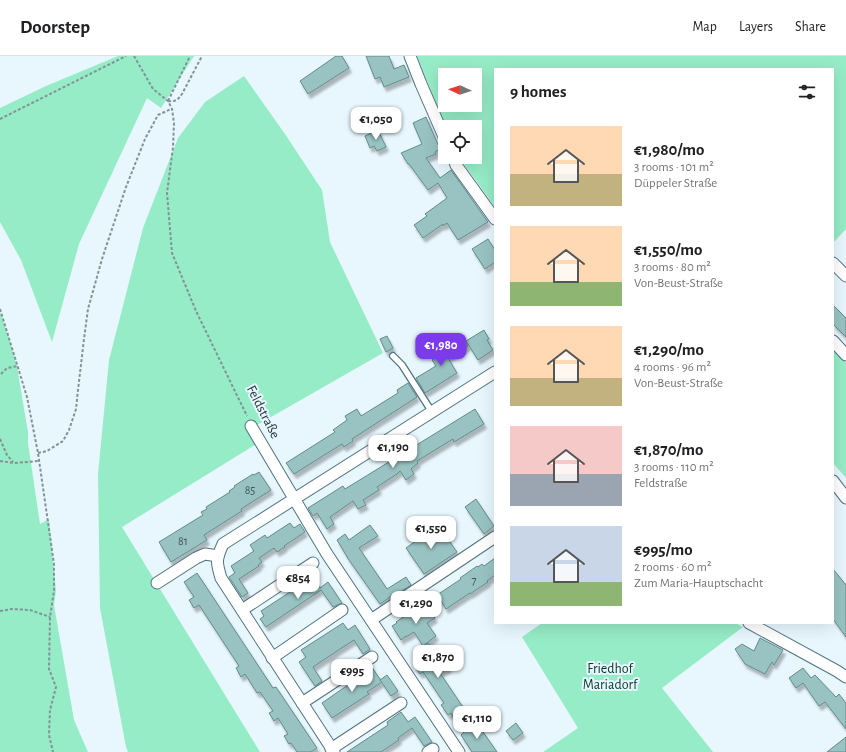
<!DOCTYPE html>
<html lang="en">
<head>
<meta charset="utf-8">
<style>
	:root { --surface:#fff; --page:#f2f2f2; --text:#202124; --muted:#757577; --line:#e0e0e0; --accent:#7c3aed }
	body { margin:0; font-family:"Alegreya Sans",sans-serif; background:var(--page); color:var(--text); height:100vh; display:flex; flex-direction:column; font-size:15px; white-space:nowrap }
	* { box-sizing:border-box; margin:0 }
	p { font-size:13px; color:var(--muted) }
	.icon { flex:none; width:22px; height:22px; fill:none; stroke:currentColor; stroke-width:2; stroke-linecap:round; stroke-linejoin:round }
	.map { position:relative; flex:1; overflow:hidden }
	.panel { position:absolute; left:494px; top:12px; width:340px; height:556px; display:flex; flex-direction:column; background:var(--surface); border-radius:0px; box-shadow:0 4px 16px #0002 }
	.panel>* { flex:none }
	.needle { width:26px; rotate:273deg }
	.tools { position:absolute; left:438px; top:12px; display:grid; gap:8px }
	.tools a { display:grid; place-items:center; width:44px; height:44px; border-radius:0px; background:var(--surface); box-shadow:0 4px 16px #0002; font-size:20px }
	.price { position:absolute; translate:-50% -34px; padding:0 9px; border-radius:8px; background:#fff; color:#222; font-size:13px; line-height:26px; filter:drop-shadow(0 1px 2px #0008) }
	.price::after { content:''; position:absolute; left:50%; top:24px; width:12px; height:9px; margin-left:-6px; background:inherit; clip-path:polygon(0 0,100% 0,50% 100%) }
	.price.on { background:var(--accent); color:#fff }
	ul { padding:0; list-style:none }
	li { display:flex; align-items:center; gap:12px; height:100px; padding:0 16px }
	li span { display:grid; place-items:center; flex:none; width:112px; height:80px; border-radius:0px; color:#555 }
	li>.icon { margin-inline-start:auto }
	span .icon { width:48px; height:48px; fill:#fffc; stroke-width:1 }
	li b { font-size:17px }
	h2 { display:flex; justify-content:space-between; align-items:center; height:48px; padding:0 16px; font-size:17px }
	header { display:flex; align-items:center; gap:24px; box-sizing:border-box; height:56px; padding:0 20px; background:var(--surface); border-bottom:1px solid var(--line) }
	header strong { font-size:19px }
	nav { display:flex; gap:22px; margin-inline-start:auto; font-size:14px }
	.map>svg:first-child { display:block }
	.green { fill:#96ecc6; fill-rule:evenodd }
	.building { fill:#98c3c2; stroke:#628b8a; filter:url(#shadow) }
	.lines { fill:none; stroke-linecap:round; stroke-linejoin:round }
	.lane-casing { stroke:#507381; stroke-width:8 }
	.street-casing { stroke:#507381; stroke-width:13 }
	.path { stroke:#839298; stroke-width:2; stroke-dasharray:3 2; stroke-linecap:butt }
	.lane { stroke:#fff; stroke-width:5.5 }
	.street { stroke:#fff; stroke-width:11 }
	.labels { text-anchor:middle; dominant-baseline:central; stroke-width:4; stroke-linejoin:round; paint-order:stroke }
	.number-label { font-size:12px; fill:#40565a }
	.street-label { font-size:14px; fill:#233238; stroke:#e8f7fe }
	.park-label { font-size:14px; fill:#053726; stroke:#e8f7fe }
</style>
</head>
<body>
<header>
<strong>Doorstep</strong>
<nav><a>Map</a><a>Layers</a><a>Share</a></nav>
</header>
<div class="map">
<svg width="846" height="696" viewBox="0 0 846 696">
	<defs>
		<filter id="shadow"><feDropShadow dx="2.5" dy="4.5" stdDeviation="1" flood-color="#0004"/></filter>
	</defs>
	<rect width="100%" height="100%" fill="#e8f7fe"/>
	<g class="green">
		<polygon points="118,0 194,0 161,52 147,42 79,188 52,286 21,204 0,166 0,52 46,30"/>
		<path d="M 417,0 L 846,0 L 846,173 L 833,187 L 833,13 L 495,13 L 495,151 L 461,104 L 459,101 L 475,101 L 475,71 L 446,71 ZM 445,19 L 475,19 L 475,49 L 445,49 Z"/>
		<polygon points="244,20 285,78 322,134 330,186 383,297 250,373 258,387 122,471 260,696 128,696 126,691 100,552 98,418 109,304 143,172 178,82 205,46"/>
		<polygon points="0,256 9,282 17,311 28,376 28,387 40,468 49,463 56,535 54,549 74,664 88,696 0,696"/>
		<polygon points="833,292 846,307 846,422 833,407"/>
		<polygon points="542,567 735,567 743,571 662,632 713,696 543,696 578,672 522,581"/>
	</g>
	<g class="building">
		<polygon points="336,0 342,0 349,12 308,38 300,25"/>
		<polygon points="366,0 389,0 394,13 404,9 409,21 384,31 380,21 375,23"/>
		<polygon points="426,61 440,93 435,96 436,98 426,102 440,122 451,114 488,166 458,184 447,167 443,170 443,168 423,182 414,169 427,160 425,158 447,142 438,127 428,134 409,108 408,108 401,97 422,88 413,67"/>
		<polygon points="378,74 386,91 377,95 374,90 370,92 365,80"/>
		<polygon points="488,183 495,194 495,206 485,213 472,193"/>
		<polygon points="833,249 846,262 846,281 833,268"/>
		<polygon points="484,274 489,283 487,284 493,294 478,304 466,285"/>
		<polygon points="387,280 393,292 386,296 380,283"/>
		<polygon points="464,282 468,290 448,302 457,317 425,337 416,322 436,310 432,304 443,297 441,293 453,286 454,288"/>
		<polygon points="408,327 417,341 352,383 353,385 344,391 342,388 294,418 286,407 335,376 333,374 347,364 345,360 357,353 361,360 398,337 397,334"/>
		<polygon points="475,353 484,368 454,386 453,383 417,405 418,407 411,413 414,418 406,424 400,415 397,418 377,431 379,434 363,444 366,449 358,453 353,445 330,461 334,468 327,473 317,457 313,460 308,452 343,430 345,433"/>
		<polygon points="259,416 271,434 241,453 242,455 204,479 207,484 171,506 159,486 203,459 201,456 207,453 206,451 230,436 229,435 235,431 234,430 253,418 254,419"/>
		<polygon points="476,443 494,470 484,478 465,451"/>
		<polygon points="290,467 294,472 300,468 305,476 284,490 285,491 277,496 274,492 259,502 262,506 258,509 259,510 239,523 248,537 242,541 229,521 235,517 231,510 254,495 250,489 265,479 267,482"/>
		<polygon points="370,469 378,480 359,492 381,524 387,533 406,521 411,529 400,536 399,535 380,548 349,504 337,484 345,478 349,484"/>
		<polygon points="438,469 457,496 424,518 406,492"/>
		<polygon points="495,502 495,519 487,525 488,526 470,538 470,537 446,553 437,539 461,523 460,522 477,510 478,511 482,508 484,510"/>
		<polygon points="833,513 846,529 846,581 833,563"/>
		<polygon points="197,517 273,632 276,631 317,692 311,696 297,696 291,687 289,688 284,680 288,678 278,662 274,665 269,657 273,655 260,636 257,637 245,618 241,621 236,612 239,610 199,549 194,552 189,544 194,541 184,526"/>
		<polygon points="313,521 320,532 328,526 342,547 333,551 321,534 266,571 260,563 264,560 261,555"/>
		<polygon points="424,547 435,562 427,567 436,580 423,590 414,576 406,581 406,580 401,584 392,570 397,567 396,566"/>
		<polygon points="343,567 348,574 355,569 370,593 363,598 354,584 340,593 313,611 322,625 315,630 299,606 306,601 301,594"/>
		<polygon points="760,582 783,594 774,609 772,606 765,618 745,608 735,593 742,588 754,595"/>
		<polygon points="428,587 440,605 443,603 449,612 440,617 465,654 453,661 451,657 448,659 441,649 444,647 423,616 420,618 414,610 420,605 414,596"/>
		<polygon points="371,610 382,626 367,636 369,638 332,662 322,647 358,622 357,620"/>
		<polygon points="803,612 811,622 815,619 836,641 839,638 846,647 846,673 825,646 819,650 803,627 796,632 789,622"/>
		<polygon points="387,619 398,635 391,640 380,624"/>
		<polygon points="401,656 408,666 415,661 432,686 424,690 412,672 398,682 399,684 381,696 347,696 388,669 387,666"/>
		<polygon points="474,666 479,674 481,673 497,696 472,696 461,679 464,676 463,674"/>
		<polygon points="516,667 523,677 513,684 506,675"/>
		<polygon points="846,681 846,696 827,696"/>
	</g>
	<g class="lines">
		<g class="lane-casing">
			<polyline id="lane" points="393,300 402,309 432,356"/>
		</g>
		<g class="street-casing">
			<g id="street">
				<polyline points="410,0 421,28 445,83"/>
				<polyline points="453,101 456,109 495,163"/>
				<polyline points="833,207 846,220"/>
				<polyline points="833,285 846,299"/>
				<polyline points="251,370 327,498 459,696"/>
				<polyline points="833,425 846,442"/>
				<polyline points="157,527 196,502 205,498 218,500"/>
				<polyline points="242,554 313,507"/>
				<polyline points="371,564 495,481"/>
				<polyline points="749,567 837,615 846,621"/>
				<polyline points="272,602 342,554"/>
				<polyline points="302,647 372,601"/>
				<polyline points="331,693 401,647"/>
				<path d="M 334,696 L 221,522 C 216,506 216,503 223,488 L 495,316"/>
				<polyline points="428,696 433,693"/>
			</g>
		</g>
		<g class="path">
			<polyline points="134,0 153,33 168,45 172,53 174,67 173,91 167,137 172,197 196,255 247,360"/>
			<path d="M 168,45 C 175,46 178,44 182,38 L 202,0"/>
			<polyline points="168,45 190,0"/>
			<polyline points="0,63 126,0"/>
			<polyline points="0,253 27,341 38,397 54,508 54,535 50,561 49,613 56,631 50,654 49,679 53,696"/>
			<polyline points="1,318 7,312 18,310"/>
			<polyline points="0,383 7,399 13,406"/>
			<polyline points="38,397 47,395 63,385 69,374 76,353 78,334 84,283 88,253 102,203 126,131 145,83 158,59 171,53"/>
			<polyline points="0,405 14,407 39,405"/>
			<polyline points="0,555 12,553 30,554 50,561"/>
		</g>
		<use href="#lane" class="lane"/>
		<use href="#street" class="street"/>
	</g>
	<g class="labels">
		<g class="number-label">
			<text x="250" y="434">85</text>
			<text x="183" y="485">81</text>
			<text x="474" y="524">7</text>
		</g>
		<g class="street-label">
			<text transform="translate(263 356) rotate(63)">Feldstraße</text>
		</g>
		<g class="park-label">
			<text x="610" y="613">Friedhof<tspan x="610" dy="16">Mariadorf</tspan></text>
		</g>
	</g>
</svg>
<div class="tools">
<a><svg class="needle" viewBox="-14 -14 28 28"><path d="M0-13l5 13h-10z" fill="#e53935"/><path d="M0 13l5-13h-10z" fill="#757577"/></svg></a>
<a><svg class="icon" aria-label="locate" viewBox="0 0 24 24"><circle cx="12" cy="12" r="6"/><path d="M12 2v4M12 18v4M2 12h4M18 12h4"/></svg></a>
</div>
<b class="price" style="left:376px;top:85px">€1,050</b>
<b class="price on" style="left:441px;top:311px">€1,980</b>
<b class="price" style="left:393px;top:413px">€1,190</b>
<b class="price" style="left:431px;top:494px">€1,550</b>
<b class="price" style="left:298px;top:544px">€854</b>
<b class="price" style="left:416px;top:569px">€1,290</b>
<b class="price" style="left:438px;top:623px">€1,870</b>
<b class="price" style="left:352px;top:637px">€995</b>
<b class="price" style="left:477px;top:684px">€1,110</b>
<section class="panel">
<h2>9 homes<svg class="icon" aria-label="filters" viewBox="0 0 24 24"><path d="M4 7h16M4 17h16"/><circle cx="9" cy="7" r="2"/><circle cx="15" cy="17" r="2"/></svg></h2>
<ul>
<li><span style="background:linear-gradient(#ffd9b3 60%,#c2b280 0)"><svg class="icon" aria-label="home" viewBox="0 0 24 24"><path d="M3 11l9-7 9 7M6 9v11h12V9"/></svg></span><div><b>€1,980/mo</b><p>3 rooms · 101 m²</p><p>Düppeler Straße</p></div></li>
<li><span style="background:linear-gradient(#ffd9b3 70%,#8fb573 0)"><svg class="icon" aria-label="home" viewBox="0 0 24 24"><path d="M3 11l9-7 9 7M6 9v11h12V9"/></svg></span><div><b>€1,550/mo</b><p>3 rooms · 80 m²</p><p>Von-Beust-Straße</p></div></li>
<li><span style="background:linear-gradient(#ffd9b3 65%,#c2b280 0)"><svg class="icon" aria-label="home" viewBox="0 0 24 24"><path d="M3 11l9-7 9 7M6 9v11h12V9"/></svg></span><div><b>€1,290/mo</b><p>4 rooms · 96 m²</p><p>Von-Beust-Straße</p></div></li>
<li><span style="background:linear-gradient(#f6c9c9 60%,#9aa5b1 0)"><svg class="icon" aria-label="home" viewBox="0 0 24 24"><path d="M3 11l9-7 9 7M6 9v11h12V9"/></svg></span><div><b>€1,870/mo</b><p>3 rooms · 110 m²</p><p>Feldstraße</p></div></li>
<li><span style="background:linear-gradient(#c9d6e8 70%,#8fb573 0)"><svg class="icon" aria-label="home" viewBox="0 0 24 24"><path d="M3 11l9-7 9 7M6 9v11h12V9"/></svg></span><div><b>€995/mo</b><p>2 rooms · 60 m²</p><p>Zum Maria-Hauptschacht</p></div></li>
</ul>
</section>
</div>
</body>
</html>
